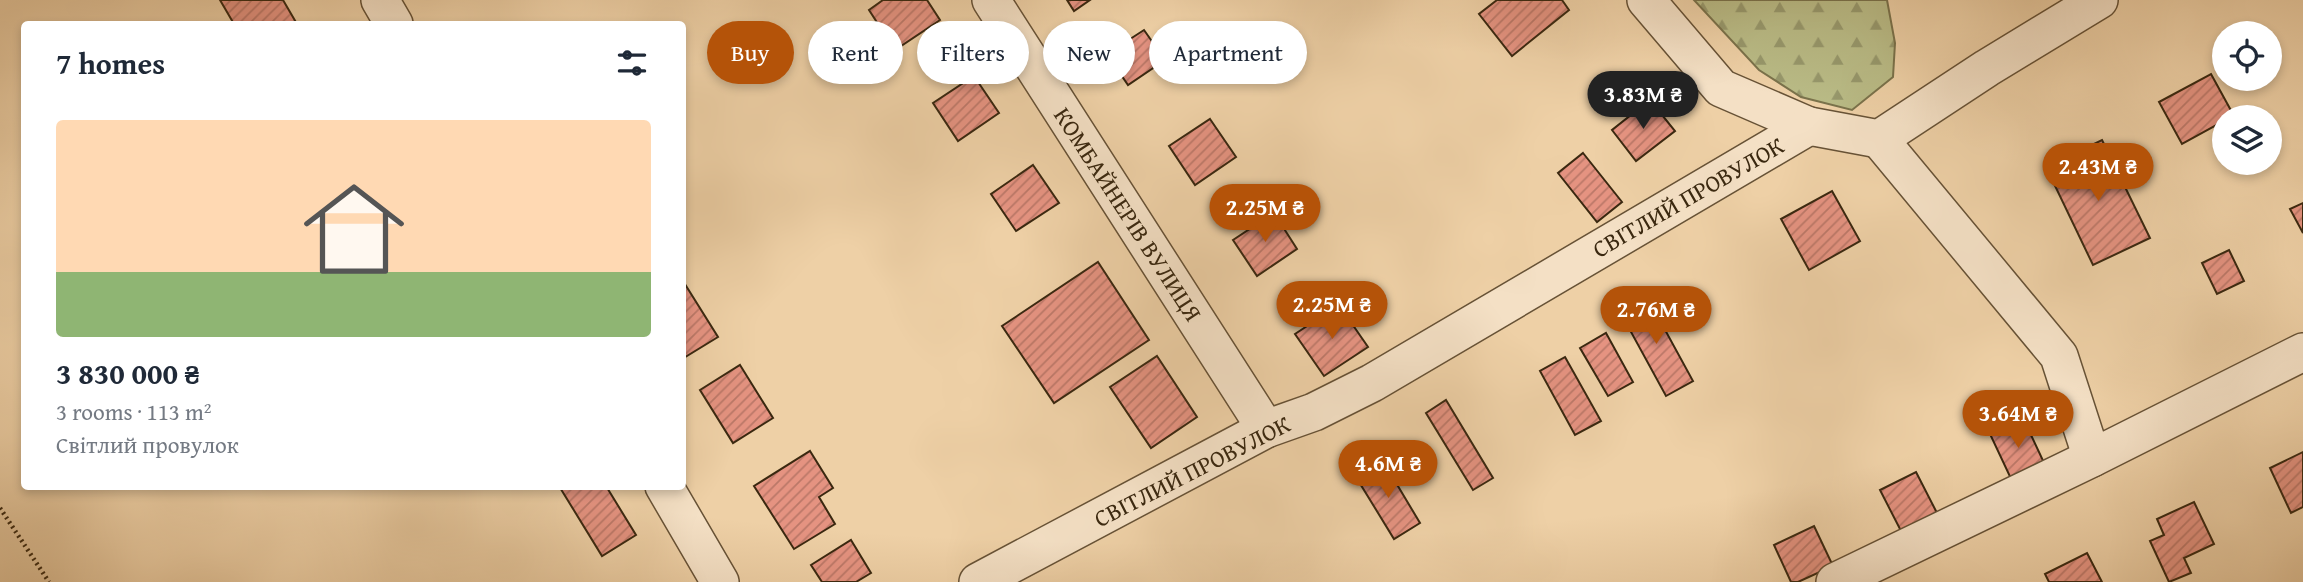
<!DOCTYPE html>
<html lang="en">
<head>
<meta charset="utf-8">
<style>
	:root { --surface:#fff; --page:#f6f6f7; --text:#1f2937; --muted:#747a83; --accent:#b45309 }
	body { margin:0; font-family:"Gentium Book Plus",serif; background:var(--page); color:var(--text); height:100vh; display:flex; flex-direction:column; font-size:26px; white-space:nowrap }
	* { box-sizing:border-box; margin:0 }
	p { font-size:23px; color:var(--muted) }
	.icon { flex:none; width:38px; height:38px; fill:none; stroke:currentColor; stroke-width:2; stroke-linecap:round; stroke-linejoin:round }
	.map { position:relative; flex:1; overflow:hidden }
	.panel { position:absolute; left:21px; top:21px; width:665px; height:469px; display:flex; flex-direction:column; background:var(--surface); border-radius:7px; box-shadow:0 4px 10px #0003 }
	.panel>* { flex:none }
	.top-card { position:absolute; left:707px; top:21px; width:665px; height:63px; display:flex; gap:14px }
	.tools { position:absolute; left:2212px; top:21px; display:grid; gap:14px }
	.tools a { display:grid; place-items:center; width:70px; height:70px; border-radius:50%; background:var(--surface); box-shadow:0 4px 10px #0003; font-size:35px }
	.price { position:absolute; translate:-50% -60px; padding:0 16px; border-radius:24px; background:var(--accent); color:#fff; font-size:23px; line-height:46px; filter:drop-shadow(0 2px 4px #0008) }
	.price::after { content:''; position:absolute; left:50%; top:42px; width:21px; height:16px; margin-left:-10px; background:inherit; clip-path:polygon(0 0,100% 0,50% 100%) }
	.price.on { background:#222; color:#fff }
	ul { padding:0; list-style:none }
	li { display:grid; align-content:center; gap:14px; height:371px; padding:0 35px }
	li span { display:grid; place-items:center; height:217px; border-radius:7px; color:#555 }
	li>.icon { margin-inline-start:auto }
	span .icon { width:126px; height:126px; fill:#fffc; stroke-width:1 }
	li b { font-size:30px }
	h2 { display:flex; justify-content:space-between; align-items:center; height:84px; padding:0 35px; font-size:30px }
	.pill { padding:0 24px; border-radius:32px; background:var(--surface); box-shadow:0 4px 10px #0003; font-size:24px; line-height:63px }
	.pill.on { background:var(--accent); color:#fff }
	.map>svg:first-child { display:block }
	.forest { fill:url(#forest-firs); stroke:#7a724b; stroke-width:2 }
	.building { fill:url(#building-hatch); stroke:#3a2810; stroke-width:2 }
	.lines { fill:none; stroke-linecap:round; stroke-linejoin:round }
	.minor-casing { stroke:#675236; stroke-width:40 }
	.path { stroke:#3a2810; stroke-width:4.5; stroke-dasharray:2 3.5; stroke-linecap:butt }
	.minor { stroke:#f4e0c5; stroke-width:37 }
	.labels { text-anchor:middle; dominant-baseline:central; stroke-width:7; stroke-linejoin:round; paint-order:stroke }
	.street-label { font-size:24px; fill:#3a2810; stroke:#f4e0c5 }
</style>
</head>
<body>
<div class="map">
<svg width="2303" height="582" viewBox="0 0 2303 582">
	<defs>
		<pattern id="forest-firs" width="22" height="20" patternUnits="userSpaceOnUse" patternTransform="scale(1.75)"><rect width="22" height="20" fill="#b9bb86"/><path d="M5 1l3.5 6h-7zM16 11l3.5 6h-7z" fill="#97986c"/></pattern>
		<pattern id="building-hatch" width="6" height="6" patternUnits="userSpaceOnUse" patternTransform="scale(1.75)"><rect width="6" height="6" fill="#e59381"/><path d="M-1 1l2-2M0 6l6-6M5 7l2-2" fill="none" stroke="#bb7868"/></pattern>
	</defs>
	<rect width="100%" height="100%" fill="#eed0a6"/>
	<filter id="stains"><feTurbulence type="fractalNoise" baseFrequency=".00286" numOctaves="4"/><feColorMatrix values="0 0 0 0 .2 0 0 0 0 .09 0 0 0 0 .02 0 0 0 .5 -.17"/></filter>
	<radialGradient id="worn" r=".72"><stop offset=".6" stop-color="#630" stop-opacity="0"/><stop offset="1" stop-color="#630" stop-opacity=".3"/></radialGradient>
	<polygon class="forest" points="1694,0 1887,0 1895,43 1893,77 1852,110 1801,97 1759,70"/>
	<g class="building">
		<polygon points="220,0 283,0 297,24 234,24"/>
		<polygon points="883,0 927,0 940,20 895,50 869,10"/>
		<polygon points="1067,0 1090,0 1074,11"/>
		<polygon points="1497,0 1562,0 1569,10 1512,56 1479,14"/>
		<polygon points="1144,30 1165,60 1128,85 1107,54"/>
		<polygon points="2211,74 2234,116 2224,117 2224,121 2182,144 2159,102"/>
		<polygon points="974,76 999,113 958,141 933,103"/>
		<polygon points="1650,100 1675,131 1636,161 1612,130"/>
		<polygon points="1210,119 1236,157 1195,185 1169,146"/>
		<polygon points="2102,140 2150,238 2093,265 2046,167"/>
		<polygon points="1583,153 1622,202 1597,222 1558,173"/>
		<polygon points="1033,165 1059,203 1016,231 991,194"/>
		<polygon points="1832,191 1860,241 1809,270 1781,219"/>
		<polygon points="2303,203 2303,233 2290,209"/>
		<polygon points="1274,213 1297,249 1257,276 1233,240"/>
		<polygon points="2229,250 2244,281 2217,294 2202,263"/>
		<polygon points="1098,262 1149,340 1054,403 1002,326"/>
		<polygon points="683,281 718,337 682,359 682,282"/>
		<polygon points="1646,295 1693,381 1666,396 1619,310"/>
		<polygon points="1339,305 1368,347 1324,376 1295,334"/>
		<polygon points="1606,333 1633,382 1608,396 1580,348"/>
		<polygon points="1157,356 1197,417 1151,448 1110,387"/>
		<polygon points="1565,357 1601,421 1575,435 1540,371"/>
		<polygon points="740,365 773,418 733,443 700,390"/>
		<polygon points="1446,400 1493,478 1473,490 1426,413"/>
		<polygon points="2023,418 2046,467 2013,483 1990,434"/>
		<polygon points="810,451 833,488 819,497 835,524 794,549 754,486"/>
		<polygon points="2303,452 2303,507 2291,513 2270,468"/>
		<polygon points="1383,461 1420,523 1394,539 1356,477"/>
		<polygon points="1916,472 1937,513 1901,531 1880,490"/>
		<polygon points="559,486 606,486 636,535 602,556"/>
		<polygon points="2194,502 2214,544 2184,558 2191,573 2169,582 2150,541 2164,535 2157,519"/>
		<polygon points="1814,526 1833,566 1798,582 1791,582 1774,545"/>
		<polygon points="851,540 871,573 856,582 822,582 811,565"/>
		<polygon points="2087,553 2102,582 2049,582 2045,574"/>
	</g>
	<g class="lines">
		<g class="minor-casing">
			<g id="minor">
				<polyline points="380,0 394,24"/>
				<polyline points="991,0 1266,429"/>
				<polyline points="1646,0 1721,88 1809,126"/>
				<polyline points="1879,139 2059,356 2092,458"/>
				<polyline points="664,486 720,582"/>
				<polyline points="978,582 1266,429 1314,412 1372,383 1809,126 1879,139 1987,68 2099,0"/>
				<polyline points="1835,582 2092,458 2303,352"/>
			</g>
		</g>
		<polyline class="path" points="0,508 49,582"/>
		<use href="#minor" class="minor"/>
	</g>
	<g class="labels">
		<g class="street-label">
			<text transform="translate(1688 197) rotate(-30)">СВІТЛИЙ ПРОВУЛОК</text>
			<text transform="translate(1128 214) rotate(57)">КОМБАЙНЕРІВ ВУЛИЦЯ</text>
			<text transform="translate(1192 471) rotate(-27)">СВІТЛИЙ ПРОВУЛОК</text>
		</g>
	</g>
	<rect width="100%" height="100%" filter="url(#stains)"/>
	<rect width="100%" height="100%" fill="url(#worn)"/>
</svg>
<div class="tools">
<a><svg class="icon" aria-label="locate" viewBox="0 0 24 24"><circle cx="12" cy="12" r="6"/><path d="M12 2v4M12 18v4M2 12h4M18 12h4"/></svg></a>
<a><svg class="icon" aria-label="layers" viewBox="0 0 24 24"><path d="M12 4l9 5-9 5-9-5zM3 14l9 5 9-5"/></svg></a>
</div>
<b class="price on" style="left:1643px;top:131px">3.83M ₴</b>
<b class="price" style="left:2098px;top:203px">2.43M ₴</b>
<b class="price" style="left:1265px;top:244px">2.25M ₴</b>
<b class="price" style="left:1332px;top:341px">2.25M ₴</b>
<b class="price" style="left:1656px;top:346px">2.76M ₴</b>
<b class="price" style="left:2018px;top:450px">3.64M ₴</b>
<b class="price" style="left:1388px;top:500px">4.6M ₴</b>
<div class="top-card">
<a class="pill on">Buy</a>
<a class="pill">Rent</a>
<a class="pill">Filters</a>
<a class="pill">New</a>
<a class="pill">Apartment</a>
</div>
<section class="panel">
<h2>7 homes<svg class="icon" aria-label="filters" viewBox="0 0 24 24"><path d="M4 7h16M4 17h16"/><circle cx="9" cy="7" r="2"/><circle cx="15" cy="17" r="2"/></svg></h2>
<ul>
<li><span style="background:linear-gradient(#ffd9b3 70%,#8fb573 0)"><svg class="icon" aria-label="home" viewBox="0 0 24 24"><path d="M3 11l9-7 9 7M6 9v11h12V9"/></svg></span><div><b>3 830 000 ₴</b><p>3 rooms · 113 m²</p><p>Світлий провулок</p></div></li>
</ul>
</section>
</div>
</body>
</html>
